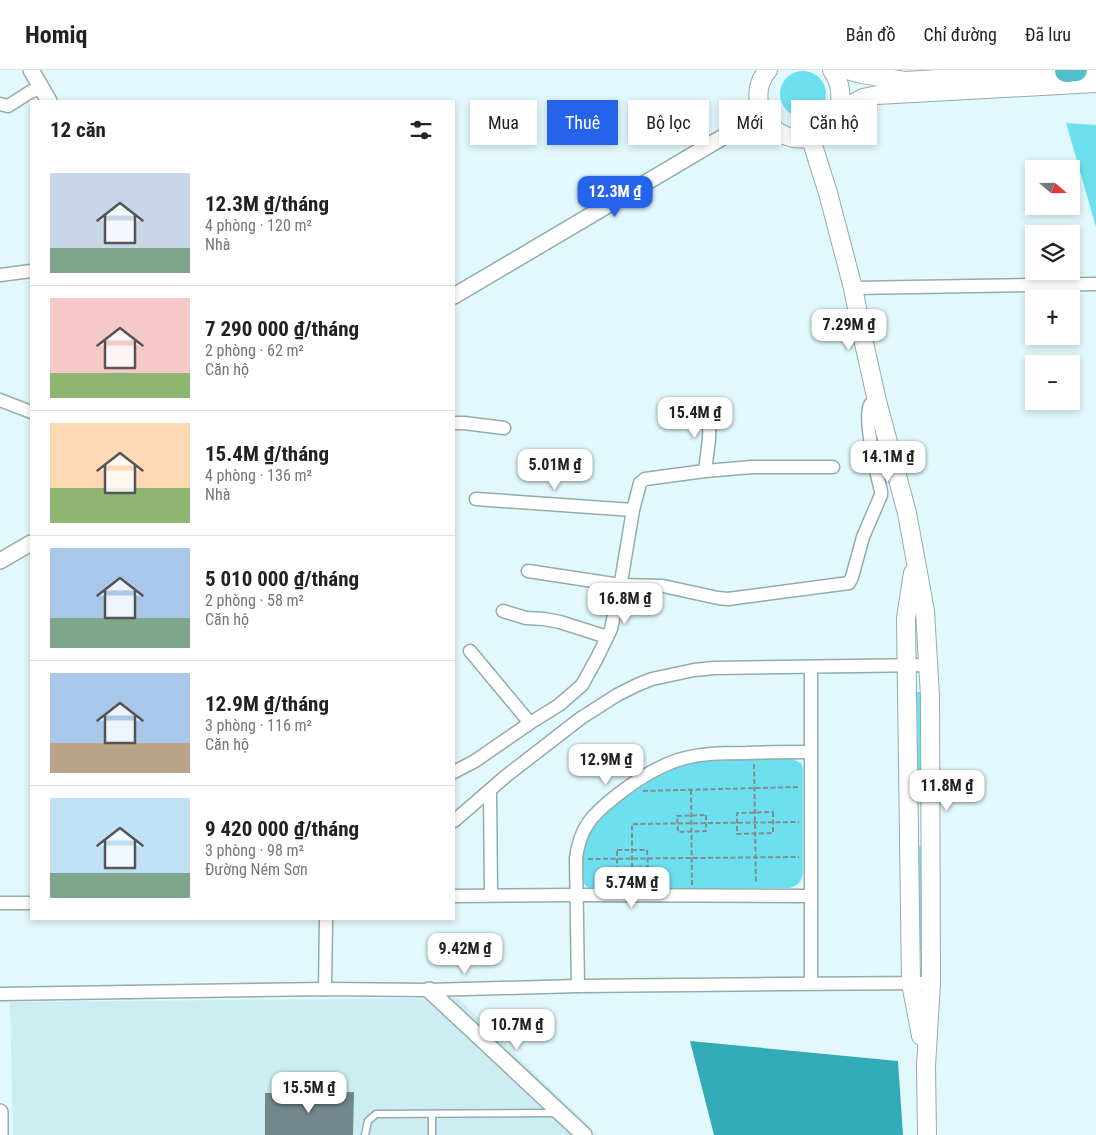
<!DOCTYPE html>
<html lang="vi">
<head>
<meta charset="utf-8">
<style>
	:root { --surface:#fff; --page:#f6f6f6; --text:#222; --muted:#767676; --line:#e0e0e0; --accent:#2563eb }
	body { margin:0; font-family:"Roboto Condensed",sans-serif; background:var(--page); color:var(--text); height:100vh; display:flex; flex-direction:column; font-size:19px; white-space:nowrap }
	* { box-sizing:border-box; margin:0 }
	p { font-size:16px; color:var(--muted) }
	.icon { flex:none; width:28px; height:28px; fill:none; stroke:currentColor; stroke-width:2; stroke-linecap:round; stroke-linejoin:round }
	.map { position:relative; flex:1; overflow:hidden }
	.details { position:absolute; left:30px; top:30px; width:425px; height:820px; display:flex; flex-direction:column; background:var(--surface); border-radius:0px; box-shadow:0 2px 8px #0003 }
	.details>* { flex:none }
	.guide { position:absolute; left:470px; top:30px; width:475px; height:45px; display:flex; gap:10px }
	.needle { width:32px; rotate:110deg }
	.fabs { position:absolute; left:1025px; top:90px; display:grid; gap:10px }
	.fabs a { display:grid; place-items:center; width:55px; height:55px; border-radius:0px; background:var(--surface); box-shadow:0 2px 8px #0003; font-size:25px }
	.price { position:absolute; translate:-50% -42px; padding:0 11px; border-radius:10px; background:#fff; color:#222; font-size:16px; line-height:32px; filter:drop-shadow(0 1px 2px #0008) }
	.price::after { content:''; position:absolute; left:50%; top:30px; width:15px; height:11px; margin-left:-8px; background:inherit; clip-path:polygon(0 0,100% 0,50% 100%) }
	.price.active { background:var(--accent); color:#fff }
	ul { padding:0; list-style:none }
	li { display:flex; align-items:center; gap:15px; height:125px; padding:0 20px }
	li+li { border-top:1px solid var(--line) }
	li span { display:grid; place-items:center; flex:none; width:140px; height:100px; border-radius:0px; color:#555 }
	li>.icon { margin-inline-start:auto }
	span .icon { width:60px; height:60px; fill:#fffc; stroke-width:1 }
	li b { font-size:21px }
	h2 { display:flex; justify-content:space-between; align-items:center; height:60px; padding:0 20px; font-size:21px }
	.chip { padding:0 18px; border-radius:0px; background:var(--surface); box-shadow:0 2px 8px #0003; font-size:18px; line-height:45px }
	.chip.active { background:var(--accent); color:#fff }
	header { display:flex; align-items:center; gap:30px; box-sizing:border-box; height:70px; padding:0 25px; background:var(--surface); border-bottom:1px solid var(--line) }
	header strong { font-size:24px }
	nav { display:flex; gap:28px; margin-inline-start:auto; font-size:18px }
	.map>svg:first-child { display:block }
	.built { fill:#ccedf2 }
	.green { fill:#6de0f0 }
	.water { fill:#32aab8 }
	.building { fill:#72888b }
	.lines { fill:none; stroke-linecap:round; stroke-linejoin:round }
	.service-casing { stroke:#95abae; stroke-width:9 }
	.minor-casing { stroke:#95abae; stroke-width:15 }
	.tertiary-casing { stroke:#95abae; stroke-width:18 }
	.secondary-casing { stroke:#95abae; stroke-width:20 }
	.motorway-casing { stroke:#d6d8d8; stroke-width:25 }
	.path { stroke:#7f8f91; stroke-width:2; stroke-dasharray:5 2.5; stroke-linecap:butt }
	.service { stroke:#fff; stroke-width:6 }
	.minor { stroke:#fff; stroke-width:12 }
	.tertiary { stroke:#fff; stroke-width:15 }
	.secondary { stroke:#fff; stroke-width:18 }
	.motorway { stroke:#51bfce; stroke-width:22 }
</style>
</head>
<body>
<header>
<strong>Homiq</strong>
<nav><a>Bản đồ</a><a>Chỉ đường</a><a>Đã lưu</a></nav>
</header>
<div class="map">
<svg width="1096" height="1065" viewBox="0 0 1096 1065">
	<rect width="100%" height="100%" fill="#e1f8fc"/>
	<polygon class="built" points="458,928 598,1065 13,1065 10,932"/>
	<g class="green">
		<circle cx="803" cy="24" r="23"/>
		<polygon points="1066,53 1096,55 1096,157"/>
		<polygon points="918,622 922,622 923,728 921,729 918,727 917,623"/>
		<path d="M 790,688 L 801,693 L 803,699 L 803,803 C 801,812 799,815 790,818 L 594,820 C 580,817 582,805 581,793 C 580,767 594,754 612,738 C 632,720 654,705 679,695 C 696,689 715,690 733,689 C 752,689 771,688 790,688 Z"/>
		<polygon points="922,775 923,882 920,880 919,780 919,777"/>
	</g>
	<polygon class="water" points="690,971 898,991 903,1065 714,1065"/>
	<polygon class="building" points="354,1022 353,1065 265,1065 265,1023"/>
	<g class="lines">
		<g class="service-casing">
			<g id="service">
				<polyline points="365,1065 368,1051 376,1044 557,1043"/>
				<polyline points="432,1065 432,1044"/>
			</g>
		</g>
		<g class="minor-casing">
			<g id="minor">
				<polyline points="0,34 8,36 30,22 41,18"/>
				<polyline points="0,205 31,201"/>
				<polyline points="853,218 1096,214"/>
				<polyline points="0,330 31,342"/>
				<polyline points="454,353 464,353 504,358"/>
				<polyline points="705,401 709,369 710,339"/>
				<polyline points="476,429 633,440"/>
				<path d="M 528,501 L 620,515 L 663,516 L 718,528 L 728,529 L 849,513 L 852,507 L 863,467 L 881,425 L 881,421 C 877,405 863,348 870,335 C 872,332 874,332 877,331"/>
				<polyline points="503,541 526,548 544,549 560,552 607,567"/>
				<polyline points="470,581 530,653"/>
				<polyline points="811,597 811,913"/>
				<polyline points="454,702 475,691 530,653 559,635 582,615 597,588 611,559 622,506 633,440 640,413 645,409 705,401 752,397 833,397"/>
				<polyline points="490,722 491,825"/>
				<polyline points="454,751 506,706 581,648 617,625 637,615 652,609 694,600 714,598 928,595"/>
				<polyline points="454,826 576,825 811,826"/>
				<polyline points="0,833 31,833"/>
				<path d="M 578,916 L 576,788 C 580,757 592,745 616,726 C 635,711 654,698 678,690 C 700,683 723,683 746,683 C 767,682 789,682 810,682"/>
				<polyline points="325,919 326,849"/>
				<polyline points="0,924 325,919 429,920 578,916 780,914 931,913"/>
			</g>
		</g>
		<g class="tertiary-casing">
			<g id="tertiary">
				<polyline points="31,0 49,31"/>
				<polyline points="454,226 762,44"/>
				<polyline points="0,491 31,473"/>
				<polyline points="429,920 584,1065"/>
				<polyline points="0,1042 0,1065"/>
			</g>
		</g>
		<g class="secondary-casing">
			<g id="secondary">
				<path d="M 768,0 C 760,9 757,21 759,33 C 760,43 766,52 774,59 C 812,89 860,41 832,0"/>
				<polyline points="847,0 862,4 905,11 1092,0"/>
				<polyline points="838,42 863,28 877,25 1096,13"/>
				<polyline points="810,66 828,123 853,218 864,273 877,331 907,443 925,541 930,626 931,913 926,996 927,1065"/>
				<polyline points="913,503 906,548 911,913 921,966"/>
			</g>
		</g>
		<g class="motorway-casing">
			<polyline id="motorway" points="1066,1 1076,0"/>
		</g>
		<g class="path">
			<polyline points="754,694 756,814"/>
			<polyline points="691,720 692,815"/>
			<polyline points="643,721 798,717"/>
			<polygon points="773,742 773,763 737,764 737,743"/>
			<polygon points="706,745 706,761 678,762 677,746"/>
			<polygon points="617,780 647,780 648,797 617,798"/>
			<polyline points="588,789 799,787"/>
			<polyline points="632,813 632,754 799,752"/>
		</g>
		<use href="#service" class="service"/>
		<use href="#minor" class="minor"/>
		<use href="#tertiary" class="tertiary"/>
		<use href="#secondary" class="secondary"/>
		<use href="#motorway" class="motorway"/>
	</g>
</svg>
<div class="fabs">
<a><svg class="needle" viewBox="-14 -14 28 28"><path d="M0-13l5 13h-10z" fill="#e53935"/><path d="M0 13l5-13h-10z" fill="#767676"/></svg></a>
<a><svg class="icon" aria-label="layers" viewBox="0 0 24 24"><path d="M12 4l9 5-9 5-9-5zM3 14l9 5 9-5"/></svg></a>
<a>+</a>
<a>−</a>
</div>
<b class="price active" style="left:615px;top:148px">12.3M ₫</b>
<b class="price" style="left:849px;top:281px">7.29M ₫</b>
<b class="price" style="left:695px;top:369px">15.4M ₫</b>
<b class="price" style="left:888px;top:413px">14.1M ₫</b>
<b class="price" style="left:555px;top:421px">5.01M ₫</b>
<b class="price" style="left:625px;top:555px">16.8M ₫</b>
<b class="price" style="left:606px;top:716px">12.9M ₫</b>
<b class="price" style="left:947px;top:742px">11.8M ₫</b>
<b class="price" style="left:632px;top:839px">5.74M ₫</b>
<b class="price" style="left:465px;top:905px">9.42M ₫</b>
<b class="price" style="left:517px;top:981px">10.7M ₫</b>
<b class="price" style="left:309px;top:1044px">15.5M ₫</b>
<div class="guide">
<a class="chip">Mua</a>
<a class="chip active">Thuê</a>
<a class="chip">Bộ lọc</a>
<a class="chip">Mới</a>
<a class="chip">Căn hộ</a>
</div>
<section class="details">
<h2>12 căn<svg class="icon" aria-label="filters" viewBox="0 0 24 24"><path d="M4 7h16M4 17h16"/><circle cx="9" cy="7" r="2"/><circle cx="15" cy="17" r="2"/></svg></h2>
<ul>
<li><span style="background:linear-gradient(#c9d6e8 75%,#7fa58c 0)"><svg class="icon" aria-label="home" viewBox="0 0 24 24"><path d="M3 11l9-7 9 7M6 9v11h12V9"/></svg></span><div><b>12.3M ₫/tháng</b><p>4 phòng · 120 m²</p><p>Nhà</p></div></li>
<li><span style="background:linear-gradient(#f6c9c9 75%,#8fb573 0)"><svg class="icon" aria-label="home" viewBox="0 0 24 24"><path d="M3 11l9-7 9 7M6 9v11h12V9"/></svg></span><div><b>7 290 000 ₫/tháng</b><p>2 phòng · 62 m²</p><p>Căn hộ</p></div></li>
<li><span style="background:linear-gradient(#ffd9b3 65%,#8fb573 0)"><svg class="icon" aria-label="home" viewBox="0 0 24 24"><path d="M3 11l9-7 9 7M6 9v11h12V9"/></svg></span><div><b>15.4M ₫/tháng</b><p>4 phòng · 136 m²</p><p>Nhà</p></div></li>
<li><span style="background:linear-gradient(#a9c7e8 70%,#7fa58c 0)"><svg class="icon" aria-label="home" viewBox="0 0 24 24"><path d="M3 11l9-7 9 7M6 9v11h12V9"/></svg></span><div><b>5 010 000 ₫/tháng</b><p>2 phòng · 58 m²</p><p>Căn hộ</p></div></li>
<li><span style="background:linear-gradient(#a9c7e8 70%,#b9a48a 0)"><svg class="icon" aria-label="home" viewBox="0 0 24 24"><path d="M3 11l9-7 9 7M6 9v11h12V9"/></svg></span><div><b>12.9M ₫/tháng</b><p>3 phòng · 116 m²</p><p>Căn hộ</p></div></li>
<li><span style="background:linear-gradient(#bfe0f5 75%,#7fa58c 0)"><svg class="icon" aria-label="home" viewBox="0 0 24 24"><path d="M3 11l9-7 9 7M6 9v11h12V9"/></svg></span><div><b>9 420 000 ₫/tháng</b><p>3 phòng · 98 m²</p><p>Đường Ném Sơn</p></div></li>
</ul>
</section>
</div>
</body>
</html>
